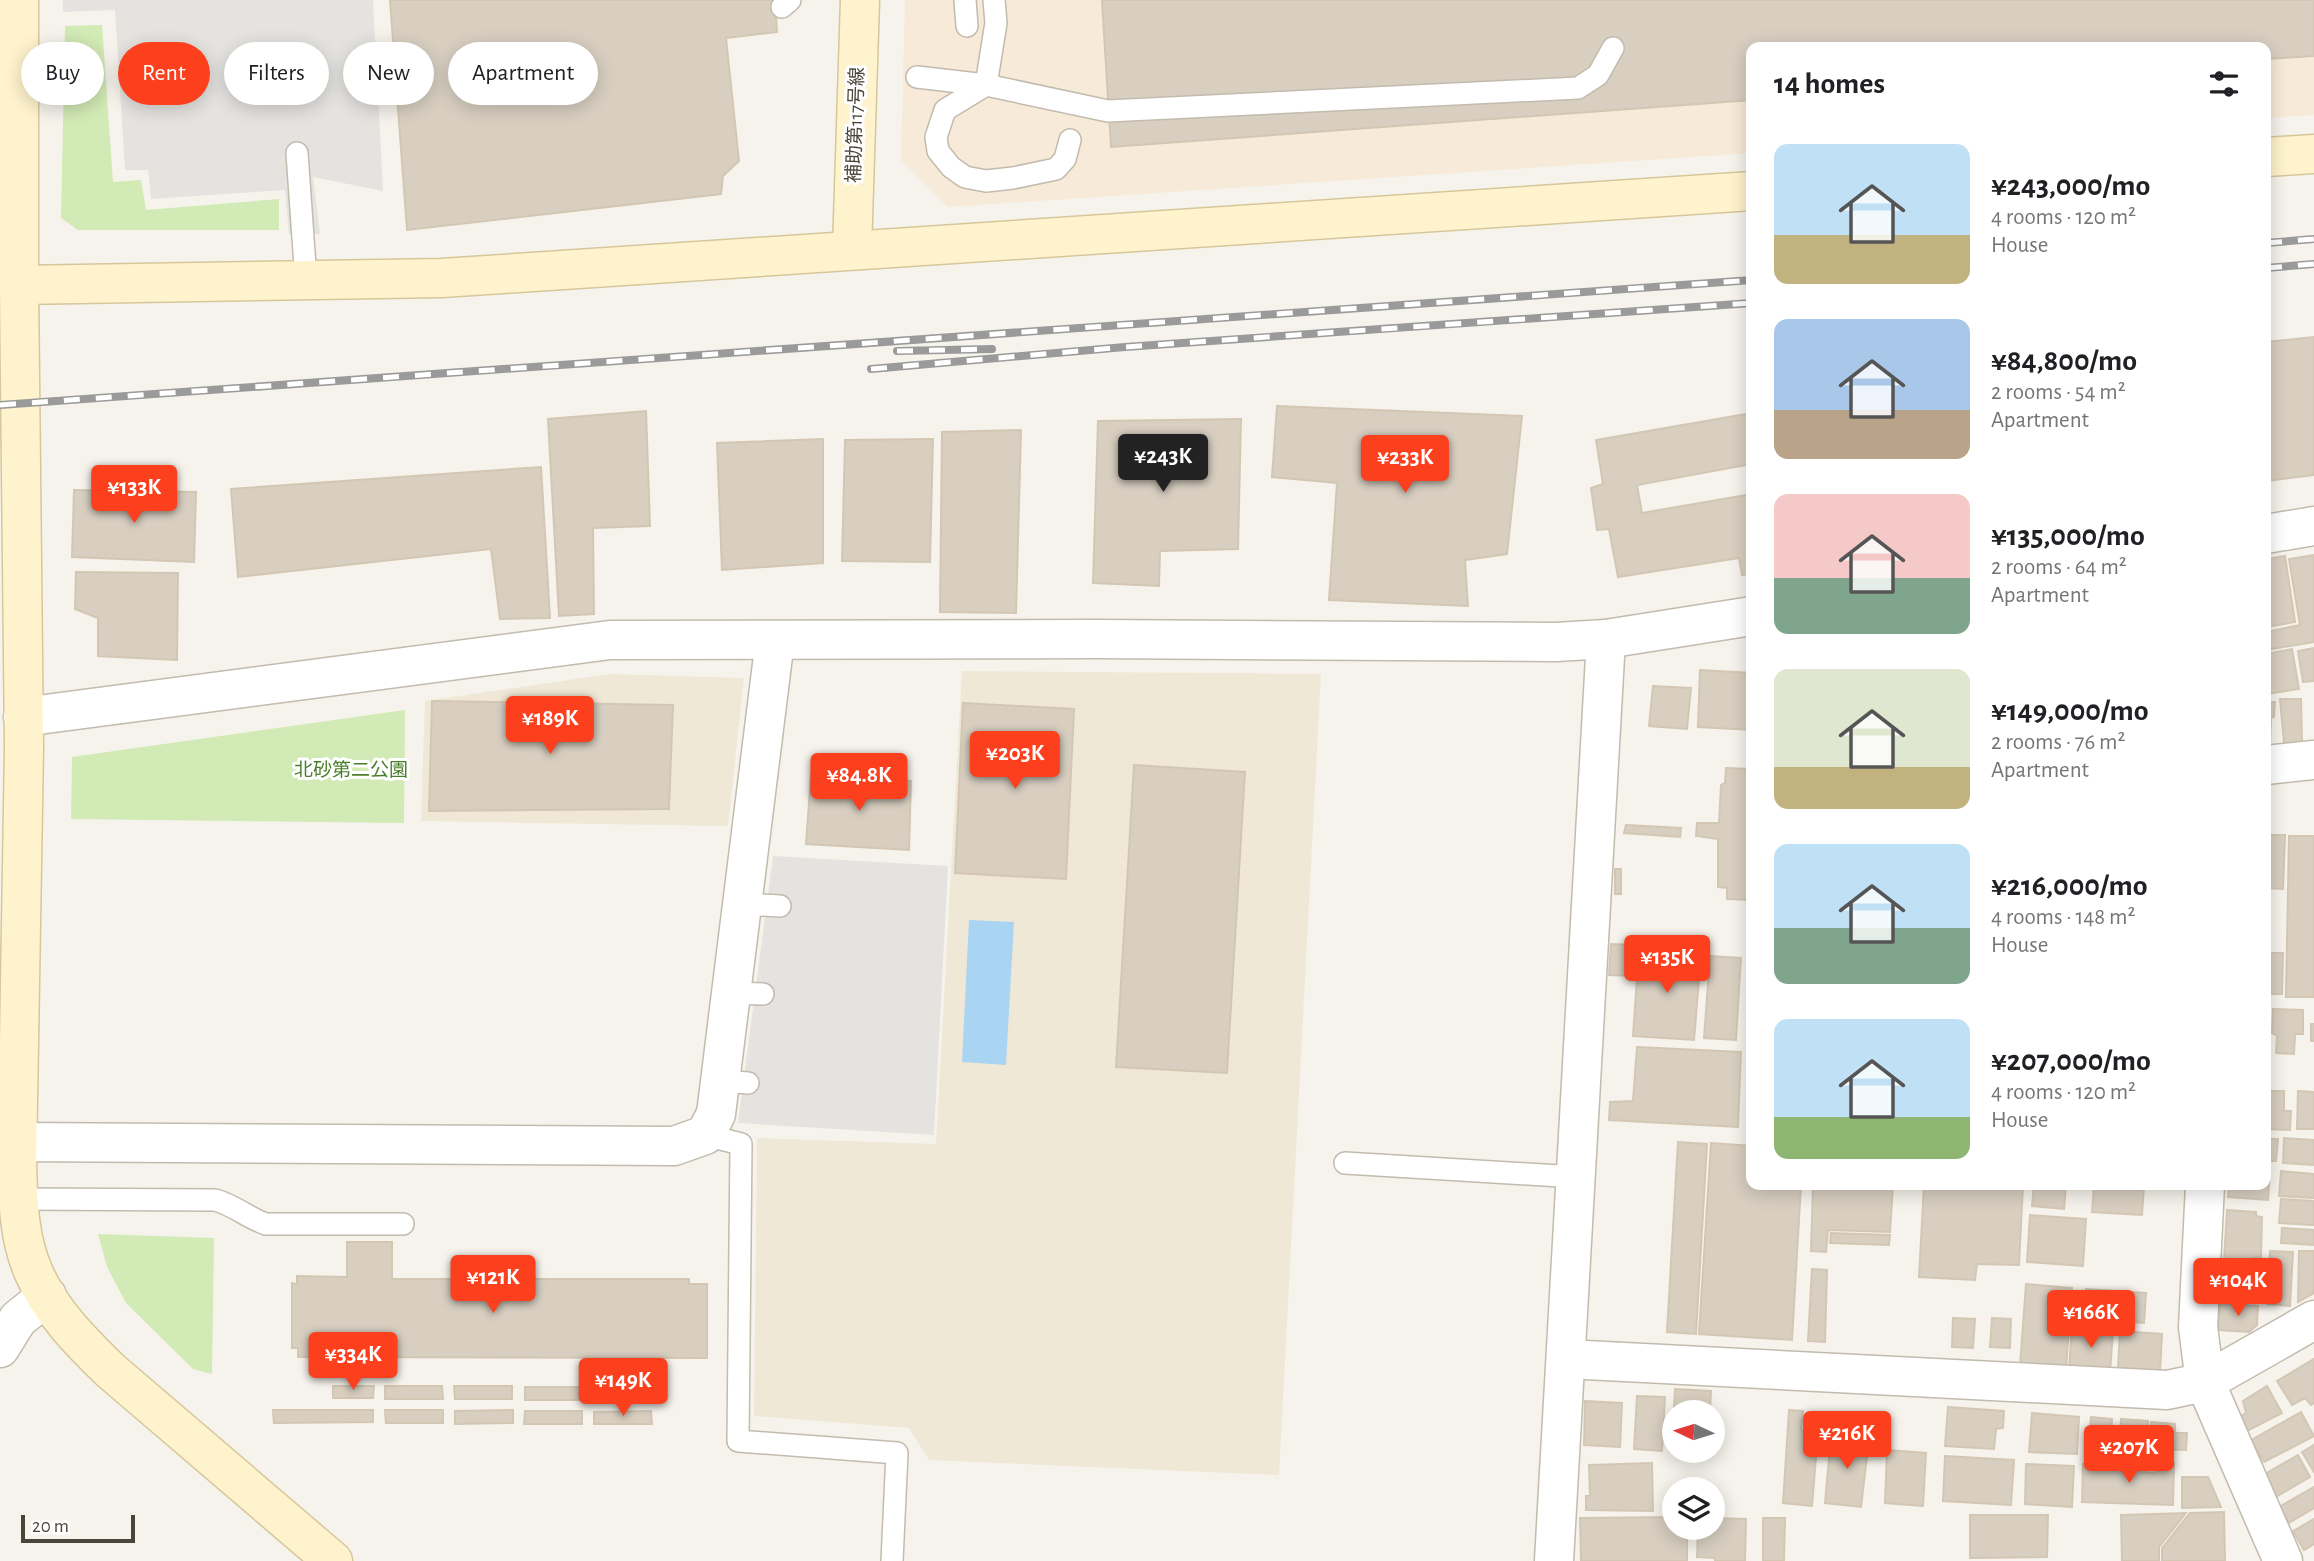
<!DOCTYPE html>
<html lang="en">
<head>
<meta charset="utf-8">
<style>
	:root { --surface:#fff; --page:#f6f6f6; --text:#202124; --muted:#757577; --accent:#fc3f1d }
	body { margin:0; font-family:"Alegreya Sans","Noto Sans JP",sans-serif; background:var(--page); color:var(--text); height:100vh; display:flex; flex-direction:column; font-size:26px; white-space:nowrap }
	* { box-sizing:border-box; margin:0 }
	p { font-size:23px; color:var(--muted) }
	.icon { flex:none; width:38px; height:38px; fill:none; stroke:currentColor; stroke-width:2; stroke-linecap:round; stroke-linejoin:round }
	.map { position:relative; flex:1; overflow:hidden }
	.side { position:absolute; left:1746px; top:42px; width:525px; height:1148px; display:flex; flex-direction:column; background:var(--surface); border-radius:14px; box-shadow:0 4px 18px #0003 }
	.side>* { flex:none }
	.top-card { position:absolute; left:21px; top:42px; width:665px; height:63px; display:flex; gap:14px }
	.needle { width:46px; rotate:274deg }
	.fabs { position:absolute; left:1662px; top:1400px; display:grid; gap:14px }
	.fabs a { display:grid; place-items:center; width:63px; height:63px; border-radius:50%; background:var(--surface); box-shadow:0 4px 18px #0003; font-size:35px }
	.scale { position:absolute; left:21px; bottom:18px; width:114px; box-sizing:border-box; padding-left:7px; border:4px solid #4b4439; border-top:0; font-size:19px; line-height:24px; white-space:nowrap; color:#4b4439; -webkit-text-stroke:5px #fff; paint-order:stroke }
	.price { position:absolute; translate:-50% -60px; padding:0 16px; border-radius:7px; background:var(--accent); color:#fff; font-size:23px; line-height:46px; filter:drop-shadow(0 2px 4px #0008) }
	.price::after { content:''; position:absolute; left:50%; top:42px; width:21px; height:16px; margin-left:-10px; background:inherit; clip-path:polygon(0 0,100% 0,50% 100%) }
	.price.active { background:#222; color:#fff }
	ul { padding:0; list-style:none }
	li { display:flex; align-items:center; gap:21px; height:175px; padding:0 28px }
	li span { display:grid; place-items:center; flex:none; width:196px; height:140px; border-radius:14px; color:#555 }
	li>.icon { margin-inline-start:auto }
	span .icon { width:84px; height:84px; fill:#fffc; stroke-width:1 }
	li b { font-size:30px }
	h2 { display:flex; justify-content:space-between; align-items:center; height:84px; padding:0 28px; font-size:30px }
	.chip { padding:0 24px; border-radius:32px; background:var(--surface); box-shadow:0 4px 18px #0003; font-size:24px; line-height:63px }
	.chip.active { background:var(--accent); color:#fff }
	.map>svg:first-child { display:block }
	.commercial { fill:#f7ead8 }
	.education { fill:#efe8d6 }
	.green { fill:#d2eab5 }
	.parking { fill:#e5e3e0 }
	.water { fill:#a9d4f2 }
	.building { fill:#d8cfc1; stroke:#d3c7b4; stroke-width:2 }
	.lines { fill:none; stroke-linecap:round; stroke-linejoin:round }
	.lane-casing { stroke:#c2bbae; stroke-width:24 }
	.street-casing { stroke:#c2bbae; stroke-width:41 }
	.secondary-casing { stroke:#d6c79b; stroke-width:41 }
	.lane { stroke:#fff; stroke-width:21 }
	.street { stroke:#fff; stroke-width:38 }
	.secondary { stroke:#fff3cd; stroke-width:38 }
	.rail-casing { stroke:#9a9a9a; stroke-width:8 }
	.rail { stroke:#fff; stroke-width:5; stroke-dasharray:16; stroke-linecap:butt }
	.labels { text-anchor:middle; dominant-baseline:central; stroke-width:6; stroke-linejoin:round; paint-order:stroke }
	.street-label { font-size:19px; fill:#4b4439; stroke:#fff }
	.park-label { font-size:19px; fill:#4a7f2a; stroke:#fff }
</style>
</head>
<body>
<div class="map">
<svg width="2314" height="1561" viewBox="0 0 2314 1561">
	<rect width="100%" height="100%" fill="#f6f3ec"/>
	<polygon class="commercial" points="905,0 2314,0 2314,115 2266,118 2266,47 1752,47 1752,153 948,207 901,160"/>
	<g class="education">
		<polygon points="962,671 1321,674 1279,1475 929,1460 909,1428 754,1416 757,1138 936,1144"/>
		<polygon points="610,674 744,678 728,826 421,821 425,701"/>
	</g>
	<g class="green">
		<polygon points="102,25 113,182 141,180 146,210 279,199 279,230 78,230 61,218 65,26"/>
		<polygon points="405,710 404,823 71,819 72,757"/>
		<polygon points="98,1234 214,1238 212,1374 193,1369 126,1303 107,1267"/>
	</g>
	<g class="parking">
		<polygon points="63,0 373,0 383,191 313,177 320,234 289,234 285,190 151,199 148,170 125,170 115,10 63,12"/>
		<polygon points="773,856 948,866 934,1135 738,1123"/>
	</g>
	<polygon class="water" points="969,920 1014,922 1006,1065 962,1062"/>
	<g class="building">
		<polygon points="390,0 775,0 777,32 726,38 739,161 723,176 721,194 407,230"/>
		<polygon points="1102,0 2314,0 2314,56 2266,59 2266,47 1752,47 1752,100 1111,147"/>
		<polygon points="2314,337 2314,475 2266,481 2266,342"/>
		<polygon points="1277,406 1522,416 1507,554 1465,560 1468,606 1329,600 1337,483 1272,477"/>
		<polygon points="646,411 650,526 593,528 594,614 559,616 548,419"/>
		<polygon points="1752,413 1752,464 1637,485 1642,513 1752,494 1752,574 1742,575 1739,558 1618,577 1609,529 1597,530 1591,488 1603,484 1596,440"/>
		<polygon points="1241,419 1238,549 1160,551 1159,586 1093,583 1098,421"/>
		<polygon points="1021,430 1016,613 940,612 942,432"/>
		<polygon points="823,439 823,563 722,570 717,443"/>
		<polygon points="933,439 930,562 842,561 845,440"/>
		<polygon points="541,467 550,618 500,619 491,549 238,577 231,489"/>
		<polygon points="74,490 196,492 194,562 72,557"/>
		<polygon points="2314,555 2314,642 2266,650 2266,632 2300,625 2289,559"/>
		<polygon points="2285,556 2295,622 2266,627 2266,559"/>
		<polygon points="76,572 178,573 177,660 98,656 98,618 75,609"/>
		<polygon points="2314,648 2314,681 2303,682 2298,651"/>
		<polygon points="2292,649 2299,689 2266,694 2266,654"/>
		<polygon points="1700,670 1752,673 1752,730 1698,727"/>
		<polygon points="1653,686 1691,688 1687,729 1649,726"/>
		<polygon points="2280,699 2301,699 2302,742 2284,743"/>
		<polygon points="432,701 673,705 669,809 429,811"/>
		<polygon points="2266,702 2275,702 2274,717 2271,718 2270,746 2266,746"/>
		<polygon points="963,703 1074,709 1066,879 955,873"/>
		<polygon points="1134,765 1245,772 1227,1073 1116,1067"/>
		<polygon points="1726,768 1752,769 1752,900 1727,899 1727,888 1718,887 1718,839 1696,836 1697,823 1719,823 1721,785 1725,783"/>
		<polygon points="811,775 911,781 909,850 806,844"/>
		<polygon points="1626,825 1681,828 1680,837 1624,833"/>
		<polygon points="2266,835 2285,835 2283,889 2266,888"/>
		<polygon points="2289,836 2314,836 2314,997 2286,997"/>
		<rect x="1615" y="869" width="6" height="25"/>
		<polygon points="1611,944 1633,945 1632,976 1609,975"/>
		<polygon points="1639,950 1701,955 1694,1040 1633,1036"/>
		<polygon points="2266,953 2283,953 2282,994 2266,994"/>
		<polygon points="1710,956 1741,958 1736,1040 1704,1038"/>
		<polygon points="2273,1009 2303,1010 2303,1034 2295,1034 2294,1054 2276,1053 2277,1036 2272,1033"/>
		<rect x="2311" y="1024" width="3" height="17"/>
		<polygon points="1637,1047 1741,1052 1738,1127 1609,1120 1610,1102 1633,1101"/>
		<polygon points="2266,1091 2284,1091 2284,1111 2291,1111 2290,1130 2266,1129"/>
		<polygon points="2298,1091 2314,1092 2314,1129 2297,1129"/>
		<polygon points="2284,1138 2314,1140 2314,1165 2283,1163"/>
		<polygon points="2266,1139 2278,1139 2276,1161 2266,1161"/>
		<polygon points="1678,1142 1707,1144 1696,1334 1667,1332"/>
		<polygon points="1711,1143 1752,1146 1752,1185 1801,1185 1792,1340 1699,1334"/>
		<polygon points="2266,1171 2270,1171 2268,1200 2228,1197 2229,1185 2266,1185"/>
		<polygon points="2281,1171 2314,1174 2314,1198 2279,1196"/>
		<polygon points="1813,1185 1893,1185 1890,1232 1828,1230 1826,1252 1811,1251"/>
		<polygon points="1924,1185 2023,1185 2019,1265 1977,1264 1975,1280 1919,1277"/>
		<polygon points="2034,1185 2066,1185 2064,1209 2032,1206"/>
		<polygon points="2094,1185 2144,1185 2142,1215 2092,1212"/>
		<polygon points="2281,1199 2314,1201 2314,1225 2279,1223"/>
		<polygon points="2227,1210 2256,1212 2256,1216 2262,1217 2261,1257 2253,1258 2252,1263 2224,1262"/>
		<polygon points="2030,1215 2086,1219 2083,1266 2027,1262"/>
		<polygon points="2282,1228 2314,1230 2314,1245 2281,1243"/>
		<polygon points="1831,1233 1890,1235 1889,1245 1830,1243"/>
		<polygon points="347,1242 392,1242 392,1279 689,1279 689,1284 707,1284 707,1358 298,1357 298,1348 292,1348 292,1283 297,1284 297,1276 347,1277"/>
		<polygon points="2270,1251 2293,1252 2290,1306 2267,1304"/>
		<polygon points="2299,1251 2314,1251 2314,1293 2298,1302"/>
		<polygon points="1812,1269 1827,1270 1825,1342 1808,1341"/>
		<polygon points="2225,1269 2264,1272 2263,1300 2223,1297"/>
		<polygon points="2026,1284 2072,1288 2066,1369 2020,1366"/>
		<polygon points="2086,1289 2146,1293 2144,1323 2079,1318 2080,1299 2086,1296"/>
		<polygon points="2220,1304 2258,1306 2257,1325 2249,1332 2218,1330"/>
		<polygon points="1953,1318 1975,1319 1973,1348 1952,1347"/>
		<polygon points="1992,1318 2011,1319 2010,1348 1990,1347"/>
		<polygon points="2072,1327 2113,1330 2110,1373 2069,1369"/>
		<polygon points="2120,1331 2162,1334 2160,1371 2118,1368"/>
		<polygon points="2314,1359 2314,1403 2311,1405 2305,1398 2292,1405 2277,1381"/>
		<polygon points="333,1386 374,1386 373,1398 333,1398"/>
		<polygon points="385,1386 442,1386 443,1399 385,1399"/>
		<polygon points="454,1386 512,1386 512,1399 455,1399"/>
		<polygon points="2267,1386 2282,1413 2247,1431 2240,1417 2246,1413 2243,1401"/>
		<polygon points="525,1387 582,1387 583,1400 525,1400"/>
		<polygon points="652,1387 652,1400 594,1401 595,1388"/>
		<polygon points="1675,1389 1711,1391 1710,1412 1675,1412 1675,1449 1672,1449"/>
		<polygon points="1637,1396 1665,1397 1662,1451 1634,1449"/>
		<polygon points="1585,1401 1622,1403 1620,1447 1584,1445"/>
		<polygon points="1948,1407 2004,1411 2003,1428 1996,1429 1994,1449 1945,1446"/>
		<polygon points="273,1410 373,1410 373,1422 274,1423"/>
		<polygon points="385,1410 443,1410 443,1423 386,1423"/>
		<polygon points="513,1410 513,1423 455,1424 455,1411"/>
		<polygon points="1789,1410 1803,1411 1801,1430 1818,1433 1812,1506 1783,1503"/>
		<polygon points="525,1411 582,1411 582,1424 524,1424"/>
		<polygon points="651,1411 652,1424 594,1424 594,1412"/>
		<polygon points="2301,1412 2314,1436 2264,1462 2251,1440"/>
		<polygon points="2032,1413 2079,1417 2077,1454 2029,1452"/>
		<polygon points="2091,1417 2112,1419 2110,1456 2088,1455"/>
		<polygon points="2121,1419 2148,1421 2146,1456 2120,1455"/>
		<polygon points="2151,1422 2175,1424 2175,1433 2187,1433 2186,1450 2150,1449"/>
		<polygon points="1831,1436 1869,1440 1861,1507 1825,1503"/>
		<polygon points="2314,1445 2314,1472 2302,1452"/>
		<polygon points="1887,1450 1926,1453 1923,1506 1885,1503"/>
		<polygon points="2298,1455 2310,1477 2276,1497 2263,1475"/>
		<polygon points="1945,1456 2014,1460 2011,1505 1943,1501"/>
		<polygon points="2122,1459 2140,1460 2141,1472 2156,1473 2158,1463 2174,1463 2173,1505 2082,1502 2083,1464 2093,1464 2095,1470 2121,1470"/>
		<polygon points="1652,1463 1653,1511 1586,1510 1586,1496 1590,1496 1589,1465"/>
		<polygon points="2026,1464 2074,1466 2072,1507 2025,1504"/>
		<polygon points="2182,1477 2208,1477 2221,1507 2182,1508"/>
		<polygon points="2314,1487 2314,1508 2289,1523 2279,1507"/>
		<polygon points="2224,1512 2225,1561 2162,1561 2162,1548 2190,1513"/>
		<polygon points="2186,1513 2159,1547 2159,1561 2122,1561 2121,1515"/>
		<polygon points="1970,1515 2048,1515 2047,1557 1970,1558"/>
		<polygon points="1675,1517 1675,1528 1687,1528 1687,1561 1581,1561 1580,1518"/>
		<polygon points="1713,1518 1746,1519 1745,1561 1715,1561 1715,1558 1697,1557 1698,1528 1713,1528"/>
		<polygon points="1763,1518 1785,1518 1784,1561 1763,1561"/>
		<polygon points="2314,1519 2314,1544 2304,1550 2293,1531"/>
	</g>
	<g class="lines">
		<g class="lane-casing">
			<g id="lane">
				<polyline points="965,0 967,26"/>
				<polyline points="994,0 996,23 986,85 945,110 936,137 938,151 951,167 965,177 986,181 1013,178 1056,169 1065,159 1070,140"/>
				<polyline points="782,7 790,0"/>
				<polyline points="917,77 986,85 1108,111 1578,88 1598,75 1613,48"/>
				<polyline points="297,153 306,280"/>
				<polyline points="742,904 780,906"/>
				<polyline points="731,993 763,994"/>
				<polyline points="720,1081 748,1083"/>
				<polyline points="705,1135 741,1144 738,1441 897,1453 892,1561"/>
				<polyline points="1345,1163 1576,1177"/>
				<path d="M 18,1199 L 215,1200 C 234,1205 248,1218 266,1224 L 403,1224"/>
			</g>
		</g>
		<g class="street-casing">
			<g id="street">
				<polyline points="2266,534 2314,526"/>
				<polyline points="23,717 610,640 1096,639 1556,642 1606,639 1752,616"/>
				<polyline points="2266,765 2314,760"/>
				<polyline points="17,1142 674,1146 705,1135 716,1114 775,640"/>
				<polyline points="2205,1185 2198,1327 2205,1382 2283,1561"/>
				<polyline points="0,1348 18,1319 47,1296"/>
				<polyline points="1566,1359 2167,1390 2205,1382 2314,1320"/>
				<polyline points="1554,1561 1606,639"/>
			</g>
		</g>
		<g class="secondary-casing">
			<g id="secondary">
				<path d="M 19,0 L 19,285 L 24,748 L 17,1160 C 18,1198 18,1238 34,1273 C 50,1311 82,1343 111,1371 L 333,1561"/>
				<polyline points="2266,157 2314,154"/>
				<polyline points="852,250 860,0"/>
				<polyline points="19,285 442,278 1752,191"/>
			</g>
		</g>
		<use href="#lane" class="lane"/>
		<use href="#street" class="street"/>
		<use href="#secondary" class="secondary"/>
		<g class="rail-casing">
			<g id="rail">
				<polyline points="2266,243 2314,239"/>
				<polyline points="2266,268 2314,264"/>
				<polyline points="897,351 992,349"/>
				<polyline points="871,369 1125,347 1752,303"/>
				<polyline points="0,405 1752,280"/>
			</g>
		</g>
		<use href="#rail" class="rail"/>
	</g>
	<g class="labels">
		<g class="street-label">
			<text transform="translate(856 125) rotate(-88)">補助第117号線</text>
		</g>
		<g class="park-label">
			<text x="351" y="770">北砂第二公園</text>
		</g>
	</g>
</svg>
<div class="fabs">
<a><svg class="needle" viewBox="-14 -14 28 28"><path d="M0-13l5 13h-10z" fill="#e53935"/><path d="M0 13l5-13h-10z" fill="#757577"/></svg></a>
<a><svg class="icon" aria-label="layers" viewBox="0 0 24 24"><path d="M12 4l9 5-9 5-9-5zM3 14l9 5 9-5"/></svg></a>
</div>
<div class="scale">20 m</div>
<b class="price active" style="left:1163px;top:494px">¥243K</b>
<b class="price" style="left:1405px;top:495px">¥233K</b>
<b class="price" style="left:134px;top:525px">¥133K</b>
<b class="price" style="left:550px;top:756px">¥189K</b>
<b class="price" style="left:1015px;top:791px">¥203K</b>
<b class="price" style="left:859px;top:813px">¥84.8K</b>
<b class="price" style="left:1667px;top:995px">¥135K</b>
<b class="price" style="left:493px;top:1315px">¥121K</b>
<b class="price" style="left:2238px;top:1318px">¥104K</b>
<b class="price" style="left:2091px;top:1350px">¥166K</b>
<b class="price" style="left:353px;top:1392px">¥334K</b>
<b class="price" style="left:623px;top:1418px">¥149K</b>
<b class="price" style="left:1847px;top:1471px">¥216K</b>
<b class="price" style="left:2129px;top:1485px">¥207K</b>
<div class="top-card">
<a class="chip">Buy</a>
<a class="chip active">Rent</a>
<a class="chip">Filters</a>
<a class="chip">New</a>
<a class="chip">Apartment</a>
</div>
<section class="side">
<h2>14 homes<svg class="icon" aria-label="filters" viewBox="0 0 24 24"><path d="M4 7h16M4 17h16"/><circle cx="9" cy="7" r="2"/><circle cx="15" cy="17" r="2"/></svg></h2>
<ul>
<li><span style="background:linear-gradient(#bfe0f5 65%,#c2b280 0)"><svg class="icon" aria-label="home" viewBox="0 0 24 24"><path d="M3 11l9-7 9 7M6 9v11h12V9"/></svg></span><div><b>¥243,000/mo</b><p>4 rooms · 120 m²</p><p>House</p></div></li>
<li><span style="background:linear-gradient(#a9c7e8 65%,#b9a48a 0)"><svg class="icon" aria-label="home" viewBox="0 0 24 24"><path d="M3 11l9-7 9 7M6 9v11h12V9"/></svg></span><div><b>¥84,800/mo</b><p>2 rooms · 54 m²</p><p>Apartment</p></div></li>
<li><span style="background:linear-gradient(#f6c9c9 60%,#7fa58c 0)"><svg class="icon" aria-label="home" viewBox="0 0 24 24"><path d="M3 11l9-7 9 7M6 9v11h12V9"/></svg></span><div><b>¥135,000/mo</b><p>2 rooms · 64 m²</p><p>Apartment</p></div></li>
<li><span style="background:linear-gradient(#dfe7d0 70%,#c2b280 0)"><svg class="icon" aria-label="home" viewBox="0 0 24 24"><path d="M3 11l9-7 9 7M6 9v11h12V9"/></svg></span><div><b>¥149,000/mo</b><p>2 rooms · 76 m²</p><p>Apartment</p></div></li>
<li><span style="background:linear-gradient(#bfe0f5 60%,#7fa58c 0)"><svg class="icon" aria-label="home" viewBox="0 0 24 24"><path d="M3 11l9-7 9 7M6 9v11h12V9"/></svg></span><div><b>¥216,000/mo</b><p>4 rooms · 148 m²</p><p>House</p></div></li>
<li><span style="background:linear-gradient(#bfe0f5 70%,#8fb573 0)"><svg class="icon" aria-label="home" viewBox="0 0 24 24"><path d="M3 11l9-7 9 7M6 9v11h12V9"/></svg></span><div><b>¥207,000/mo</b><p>4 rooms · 120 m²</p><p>House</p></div></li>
</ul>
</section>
</div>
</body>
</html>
